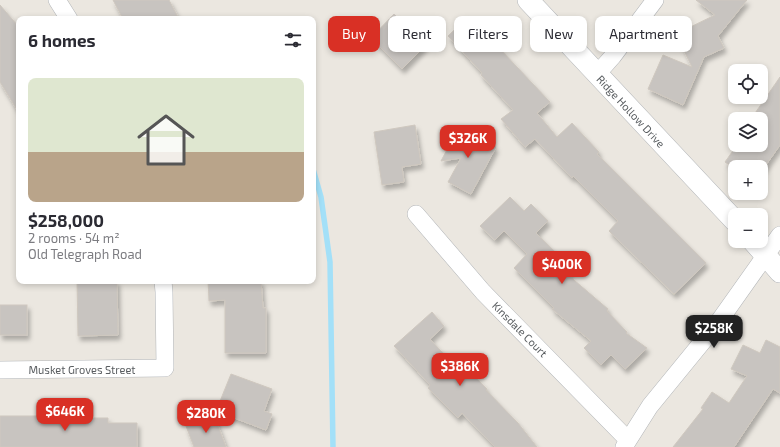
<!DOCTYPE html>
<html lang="en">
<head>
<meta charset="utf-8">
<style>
	:root { --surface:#fff; --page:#f2f2f3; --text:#2b2b33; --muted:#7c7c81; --accent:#d93025 }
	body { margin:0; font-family:"Exo 2",sans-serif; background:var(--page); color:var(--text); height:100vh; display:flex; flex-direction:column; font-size:15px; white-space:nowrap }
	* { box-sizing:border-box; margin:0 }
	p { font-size:13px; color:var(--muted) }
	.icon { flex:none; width:22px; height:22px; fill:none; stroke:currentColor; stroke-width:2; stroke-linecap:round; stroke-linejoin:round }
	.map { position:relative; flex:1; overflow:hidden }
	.sheet { position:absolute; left:16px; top:16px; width:300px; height:268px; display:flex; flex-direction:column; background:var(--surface); border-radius:8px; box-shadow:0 2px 6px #0003 }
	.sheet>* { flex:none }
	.top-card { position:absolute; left:328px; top:16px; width:380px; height:36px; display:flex; gap:8px }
	.controls { position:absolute; left:728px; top:64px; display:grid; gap:8px }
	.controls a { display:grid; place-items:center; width:40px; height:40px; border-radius:8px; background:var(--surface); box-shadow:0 2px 6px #0003; font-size:20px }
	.price { position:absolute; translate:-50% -34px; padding:0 9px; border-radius:8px; background:var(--accent); color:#fff; font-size:13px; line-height:26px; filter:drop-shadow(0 1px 2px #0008) }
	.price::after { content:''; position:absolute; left:50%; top:24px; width:12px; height:9px; margin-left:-6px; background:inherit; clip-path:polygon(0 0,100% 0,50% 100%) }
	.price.selected { background:#222; color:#fff }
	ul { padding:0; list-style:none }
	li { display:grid; align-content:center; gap:8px; height:212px; padding:0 12px }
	li span { display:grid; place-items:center; height:124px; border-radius:8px; color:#555 }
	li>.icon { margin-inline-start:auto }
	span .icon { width:72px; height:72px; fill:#fffc; stroke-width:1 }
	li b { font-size:17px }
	h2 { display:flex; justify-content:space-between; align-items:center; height:48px; padding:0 12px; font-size:17px }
	.tag { padding:0 14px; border-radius:8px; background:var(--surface); box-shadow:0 2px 6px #0003; font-size:14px; line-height:36px }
	.tag.selected { background:var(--accent); color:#fff }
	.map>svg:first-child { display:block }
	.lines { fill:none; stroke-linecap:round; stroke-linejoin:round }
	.stream { stroke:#a3e0f8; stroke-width:5.5 }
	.building { fill:#c8c4c0; stroke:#cfc8bf; filter:url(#shadow) }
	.minor-casing { stroke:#b1b4b7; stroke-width:18 }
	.tertiary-casing { stroke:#b1b4b7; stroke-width:22 }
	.minor { stroke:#fff; stroke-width:17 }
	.tertiary { stroke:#fff; stroke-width:21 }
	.labels { text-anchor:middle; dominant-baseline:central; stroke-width:3; stroke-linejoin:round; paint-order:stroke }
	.street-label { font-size:11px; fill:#595d60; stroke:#fff }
</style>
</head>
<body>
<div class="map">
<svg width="780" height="447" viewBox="0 0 780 447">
	<defs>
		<filter id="shadow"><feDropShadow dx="2.5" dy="4.5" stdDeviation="2" flood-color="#0004"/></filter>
	</defs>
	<rect width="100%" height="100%" fill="#ebe7e0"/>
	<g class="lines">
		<polyline class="stream" points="313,169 321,197 330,262 333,447"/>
	</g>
	<g class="building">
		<polygon points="113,0 169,0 179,19 123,19"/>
		<polygon points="696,0 747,0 718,36 724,48 704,57 683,105 648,89 663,55 692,67 676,34 715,15"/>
		<polygon points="0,5 19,27 19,113 0,82"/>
		<polygon points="394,14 426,45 402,69 371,38"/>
		<polygon points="469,16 550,102 537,113 557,137 572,123 599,152 597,154 706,263 674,294 609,231 618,221 573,176 572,178 535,139 525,147 501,119 513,110 481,75 482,73 448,36"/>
		<polygon points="780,77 780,145 761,172 761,167 735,167 735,169 725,162 737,145 761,145 761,119 751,119"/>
		<polygon points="415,125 421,164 402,167 404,182 382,185 374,132"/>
		<polygon points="459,127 496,147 471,194 448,182 461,158 441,161"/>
		<polygon points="510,197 524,211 531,204 548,221 536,233 572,269 567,274 608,309 607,311 627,332 626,333 647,348 625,369 611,355 601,365 584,348 591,341 552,309 554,308 514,268 527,254 504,231 495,240 480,226"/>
		<polygon points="77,281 117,281 118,335 78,336"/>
		<polygon points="208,281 261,281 263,308 266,308 266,353 225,353 225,300 209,301"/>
		<rect x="0" y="305" width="27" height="30"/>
		<polygon points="432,312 444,326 430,339 452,363 457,358 487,389 486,390 518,423 537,447 495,447 462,413 458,418 428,388 430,385 394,346"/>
		<polygon points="766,340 780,347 780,393 773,389 734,447 673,447 703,409 701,408 712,392 729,403 747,376 731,369 743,345 760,353"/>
		<polygon points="231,374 272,389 264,411 272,414 266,430 216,411"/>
		<polygon points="214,415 226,447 194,447 186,426"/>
		<polygon points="0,416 59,416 59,418 108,418 108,423 137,423 137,447 0,447"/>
	</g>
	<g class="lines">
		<g class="minor-casing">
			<g id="minor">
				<polyline points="57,0 69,19"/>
				<polyline points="597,74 613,56 655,0"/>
				<polyline points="416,214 483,292 628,440"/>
				<polyline points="0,370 165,368 164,292 163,281"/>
				<polyline points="624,447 650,406 717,324 780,235"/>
			</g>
		</g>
		<g class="tertiary-casing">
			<g id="tertiary">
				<polyline points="528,0 735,221"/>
				<polyline points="753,241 780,272"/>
			</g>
		</g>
		<use href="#minor" class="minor"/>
		<use href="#tertiary" class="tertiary"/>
	</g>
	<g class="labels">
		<g class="street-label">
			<text transform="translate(631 111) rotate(47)">Ridge Hollow Drive</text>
			<text transform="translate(520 329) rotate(45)">Kinsdale Court</text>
			<text x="82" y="369">Musket Groves Street</text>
		</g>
	</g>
</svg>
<div class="controls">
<a><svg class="icon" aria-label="locate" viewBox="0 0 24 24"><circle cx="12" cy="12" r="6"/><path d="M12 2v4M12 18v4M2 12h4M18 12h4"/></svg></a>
<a><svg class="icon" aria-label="layers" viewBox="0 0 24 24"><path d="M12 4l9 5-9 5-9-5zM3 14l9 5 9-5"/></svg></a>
<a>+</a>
<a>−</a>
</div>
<b class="price" style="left:468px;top:159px">$326K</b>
<b class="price" style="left:562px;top:285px">$400K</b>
<b class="price selected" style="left:714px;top:349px">$258K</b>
<b class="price" style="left:460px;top:387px">$386K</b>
<b class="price" style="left:65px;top:432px">$646K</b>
<b class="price" style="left:206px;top:434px">$280K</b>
<div class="top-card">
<a class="tag selected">Buy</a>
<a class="tag">Rent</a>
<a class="tag">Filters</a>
<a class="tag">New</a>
<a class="tag">Apartment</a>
</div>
<section class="sheet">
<h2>6 homes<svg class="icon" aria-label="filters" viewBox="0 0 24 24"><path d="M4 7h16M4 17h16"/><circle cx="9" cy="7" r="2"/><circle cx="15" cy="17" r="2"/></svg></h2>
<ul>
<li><span style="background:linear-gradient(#dfe7d0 60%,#b9a48a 0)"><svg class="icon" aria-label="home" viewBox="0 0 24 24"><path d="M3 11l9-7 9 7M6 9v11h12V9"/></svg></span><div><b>$258,000</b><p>2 rooms · 54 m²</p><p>Old Telegraph Road</p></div></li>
</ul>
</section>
</div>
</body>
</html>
